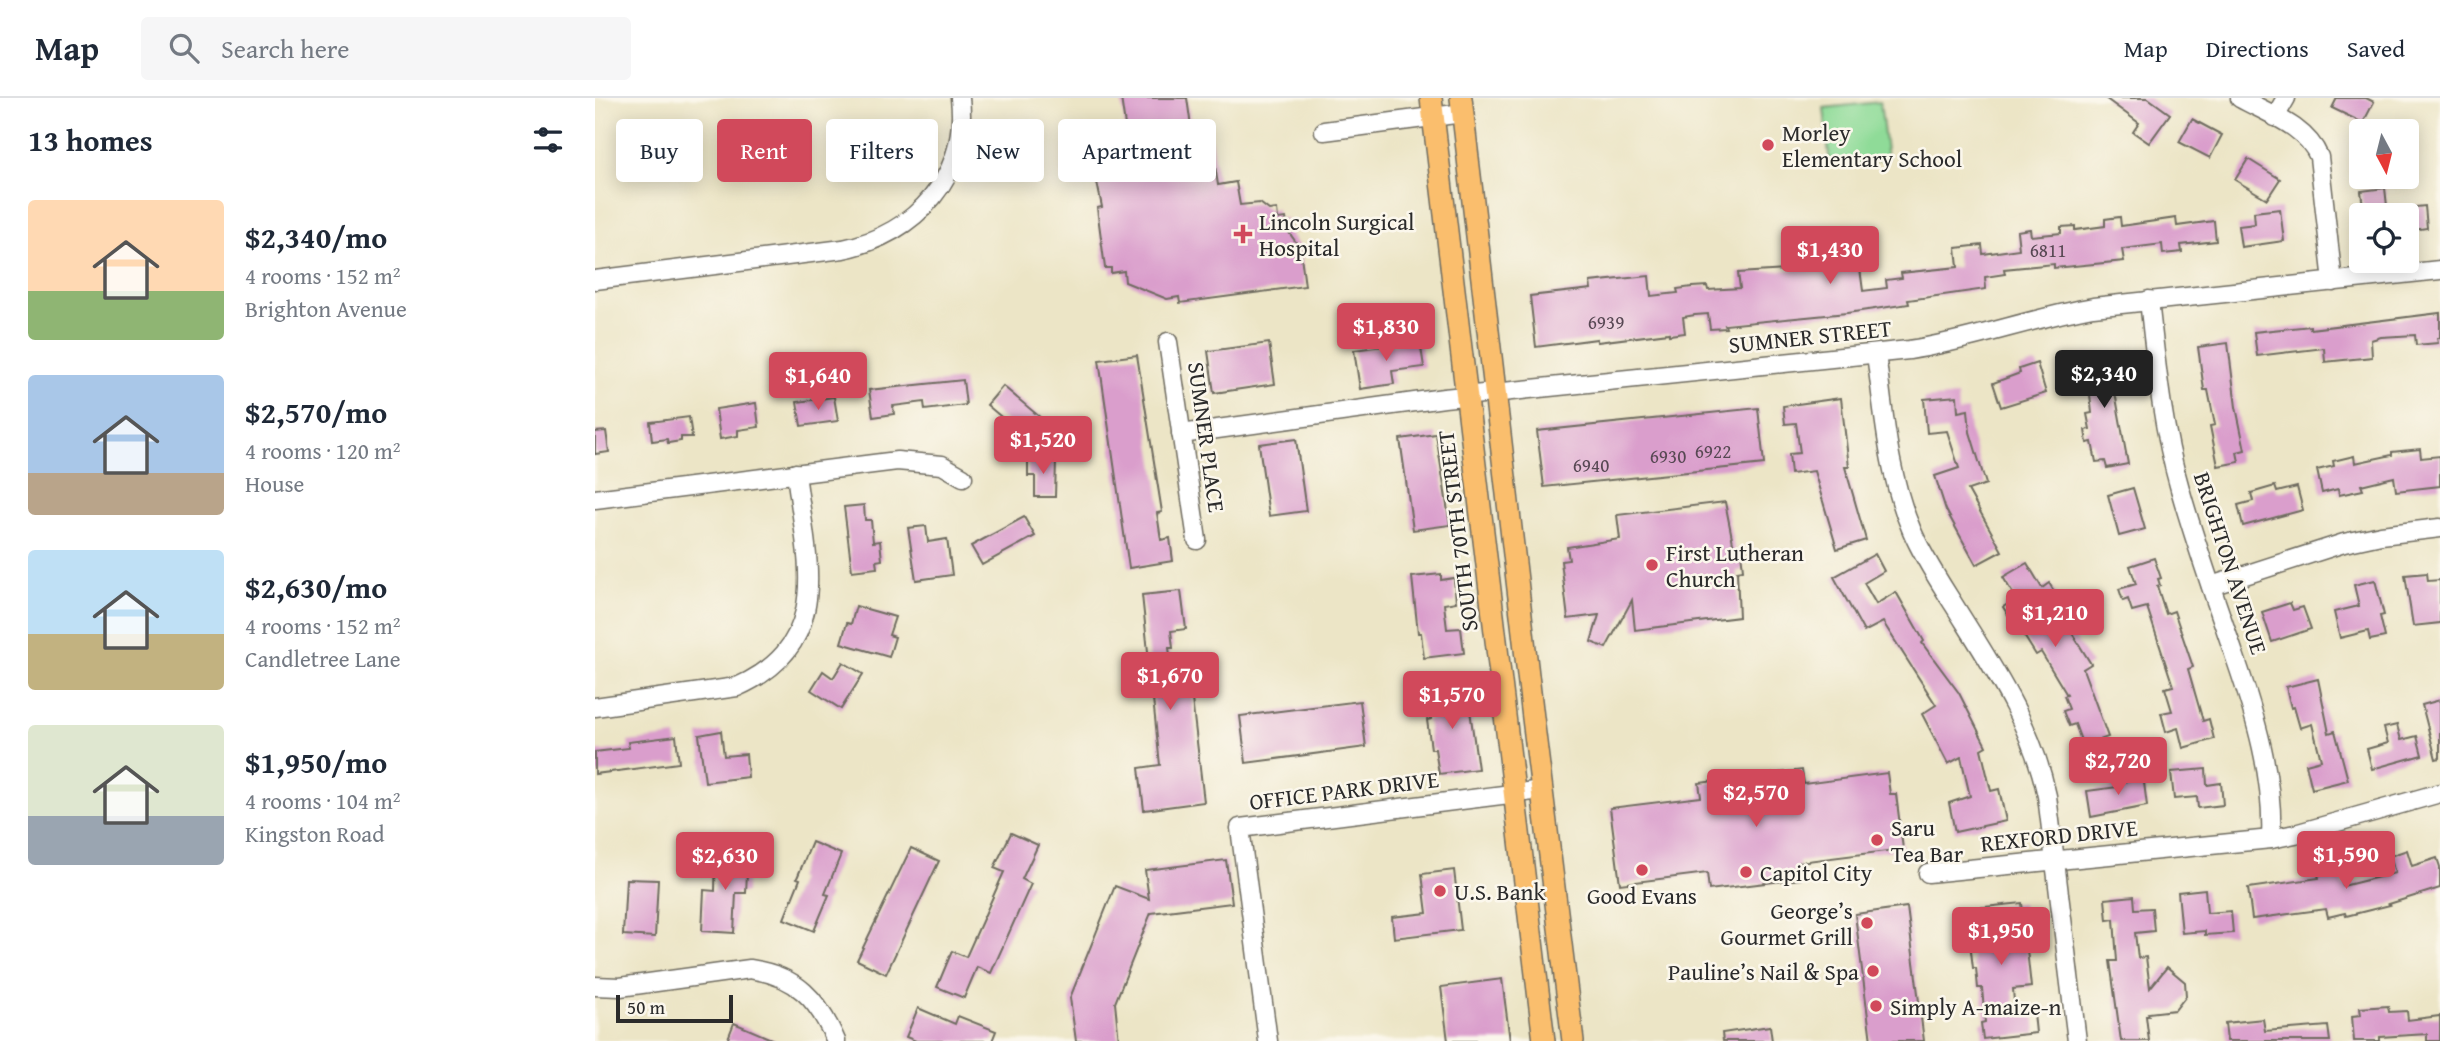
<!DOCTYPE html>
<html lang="en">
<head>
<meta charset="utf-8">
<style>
	:root { --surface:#fff; --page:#f6f6f7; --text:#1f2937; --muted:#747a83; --line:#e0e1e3; --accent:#d1495b }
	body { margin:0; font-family:"Gentium Book Plus",serif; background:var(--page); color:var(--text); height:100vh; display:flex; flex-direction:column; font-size:26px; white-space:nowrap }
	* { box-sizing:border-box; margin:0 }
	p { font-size:23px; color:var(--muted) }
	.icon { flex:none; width:38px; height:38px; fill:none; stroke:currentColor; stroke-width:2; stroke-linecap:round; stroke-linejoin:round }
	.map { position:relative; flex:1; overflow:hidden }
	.side { display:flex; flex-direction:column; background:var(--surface); width:595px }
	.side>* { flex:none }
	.guide { position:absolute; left:21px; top:21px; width:665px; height:63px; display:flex; gap:14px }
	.needle { width:46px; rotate:173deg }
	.controls { position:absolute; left:1754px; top:21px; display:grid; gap:14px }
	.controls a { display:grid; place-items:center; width:70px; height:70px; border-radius:7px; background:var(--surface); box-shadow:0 4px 18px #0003; font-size:35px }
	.scale { position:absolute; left:21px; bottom:18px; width:117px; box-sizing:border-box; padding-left:7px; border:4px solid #2b2b2b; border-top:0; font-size:19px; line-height:24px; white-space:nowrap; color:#2b2b2b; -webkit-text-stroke:5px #fbf7ec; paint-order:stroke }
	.price { position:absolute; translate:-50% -60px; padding:0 16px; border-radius:7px; background:var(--accent); color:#fff; font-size:23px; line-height:46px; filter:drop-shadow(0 2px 4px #0008) }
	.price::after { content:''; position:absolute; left:50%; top:42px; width:21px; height:16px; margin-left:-10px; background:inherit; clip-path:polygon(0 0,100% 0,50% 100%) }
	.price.selected { background:#222; color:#fff }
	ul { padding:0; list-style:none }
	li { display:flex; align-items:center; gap:21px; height:175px; padding:0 28px }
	li span { display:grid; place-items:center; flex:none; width:196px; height:140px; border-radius:7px; color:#555 }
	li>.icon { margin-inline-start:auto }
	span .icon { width:84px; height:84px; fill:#fffc; stroke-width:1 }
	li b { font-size:30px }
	h2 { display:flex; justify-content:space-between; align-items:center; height:84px; padding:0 28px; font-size:30px }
	.pill { padding:0 24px; border-radius:7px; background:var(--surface); box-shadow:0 4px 18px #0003; font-size:24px; line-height:63px }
	.pill.selected { background:var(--accent); color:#fff }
	header { display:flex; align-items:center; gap:42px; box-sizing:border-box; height:98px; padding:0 35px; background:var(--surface); border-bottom:2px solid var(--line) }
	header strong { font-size:33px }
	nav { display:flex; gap:38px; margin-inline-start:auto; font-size:24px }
	.search { width:490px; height:63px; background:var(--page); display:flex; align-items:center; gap:18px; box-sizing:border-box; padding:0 24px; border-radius:7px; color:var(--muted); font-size:26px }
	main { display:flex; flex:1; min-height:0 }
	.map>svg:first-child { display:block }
	.green { fill:#8fdb98; stroke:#5d8362; stroke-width:2 }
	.building { fill:#da9ecc }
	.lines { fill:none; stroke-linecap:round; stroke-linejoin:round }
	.minor-casing { stroke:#6f6c61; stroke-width:21 }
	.major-casing { stroke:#6f6c61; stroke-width:24 }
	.minor { stroke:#fff; stroke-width:18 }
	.major { stroke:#fabe6d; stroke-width:21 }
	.poi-dot { fill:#d1495b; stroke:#fbf7ec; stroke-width:2.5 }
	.labels { text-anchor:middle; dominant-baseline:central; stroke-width:5; stroke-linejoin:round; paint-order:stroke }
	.number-label { font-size:19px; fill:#574853 }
	.poi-label { font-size:23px; fill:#2b2b2b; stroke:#fbf7ec; text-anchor:start }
	.street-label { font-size:23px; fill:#2b2b2b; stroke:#fbf7ec }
</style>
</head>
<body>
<header>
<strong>Map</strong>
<div class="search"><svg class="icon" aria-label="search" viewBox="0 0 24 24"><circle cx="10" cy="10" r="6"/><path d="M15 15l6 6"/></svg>Search here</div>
<nav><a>Map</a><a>Directions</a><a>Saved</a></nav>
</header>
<main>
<section class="side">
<h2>13 homes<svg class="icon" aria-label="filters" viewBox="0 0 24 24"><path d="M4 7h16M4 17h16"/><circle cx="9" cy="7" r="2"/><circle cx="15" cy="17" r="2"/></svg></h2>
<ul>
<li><span style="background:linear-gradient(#ffd9b3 65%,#8fb573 0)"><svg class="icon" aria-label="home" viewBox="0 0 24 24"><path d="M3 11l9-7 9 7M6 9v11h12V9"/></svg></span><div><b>$2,340/mo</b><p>4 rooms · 152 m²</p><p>Brighton Avenue</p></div></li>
<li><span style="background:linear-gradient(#a9c7e8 70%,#b9a48a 0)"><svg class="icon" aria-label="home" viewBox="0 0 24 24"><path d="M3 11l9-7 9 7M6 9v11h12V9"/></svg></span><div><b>$2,570/mo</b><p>4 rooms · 120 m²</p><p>House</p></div></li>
<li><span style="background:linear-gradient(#bfe0f5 60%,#c2b280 0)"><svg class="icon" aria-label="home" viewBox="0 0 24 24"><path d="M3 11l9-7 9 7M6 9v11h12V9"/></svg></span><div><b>$2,630/mo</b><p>4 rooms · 152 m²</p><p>Candletree Lane</p></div></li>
<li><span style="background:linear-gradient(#dfe7d0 65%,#9aa5b1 0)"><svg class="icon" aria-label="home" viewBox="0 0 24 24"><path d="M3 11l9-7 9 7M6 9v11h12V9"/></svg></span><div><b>$1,950/mo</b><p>4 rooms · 104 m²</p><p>Kingston Road</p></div></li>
</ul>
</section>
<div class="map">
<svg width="1845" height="943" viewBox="0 0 1845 943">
	<rect width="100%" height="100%" fill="#fbf7ec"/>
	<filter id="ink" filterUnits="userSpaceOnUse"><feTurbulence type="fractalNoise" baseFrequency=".0143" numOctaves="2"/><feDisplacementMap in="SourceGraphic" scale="14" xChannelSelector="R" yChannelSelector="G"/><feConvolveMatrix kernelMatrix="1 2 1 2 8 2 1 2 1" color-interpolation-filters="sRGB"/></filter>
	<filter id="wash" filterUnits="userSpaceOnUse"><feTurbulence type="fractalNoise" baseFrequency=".00686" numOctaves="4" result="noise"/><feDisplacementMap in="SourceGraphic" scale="28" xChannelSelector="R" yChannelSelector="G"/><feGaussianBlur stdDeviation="1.57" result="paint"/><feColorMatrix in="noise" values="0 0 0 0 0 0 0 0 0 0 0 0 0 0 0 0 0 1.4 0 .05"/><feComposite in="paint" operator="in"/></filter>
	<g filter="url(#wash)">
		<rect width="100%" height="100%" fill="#ece5c6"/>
		<polygon class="green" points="1285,4 1292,61 1235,67 1229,10"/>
		<g id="blocks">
			<g class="building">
				<polygon points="526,0 592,0 598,43 616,42 623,87 641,84 645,107 665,105 674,112 682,111 683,121 691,120 693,133 705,150 710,188 585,205 584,199 572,201 530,184 529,173 516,175 516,170 510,170 502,110 507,109 500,74 502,73 499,54 533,48"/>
				<polygon points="1510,0 1553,0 1575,16 1554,45 1538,34 1544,25"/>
				<polygon points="1742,0 1771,0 1779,4 1768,25 1737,10"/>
				<polygon points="1597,21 1627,37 1615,60 1584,44"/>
				<polygon points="1653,61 1685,81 1672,101 1640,82"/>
				<polygon points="1790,90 1793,117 1769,117 1766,93"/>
				<polygon points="1830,108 1832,130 1811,133 1811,110"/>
				<polygon points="1685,111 1689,143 1646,149 1643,128 1660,126 1659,114"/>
				<polygon points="1525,119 1526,128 1581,120 1582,128 1619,123 1621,143 1586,147 1587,154 1568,156 1567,146 1527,151 1529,163 1459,170 1459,166 1409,171 1410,176 1390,179 1391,191 1313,202 1314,206 1252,215 1130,227 1131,230 1115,231 1113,216 1100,217 1088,219 1090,235 1074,237 1074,235 1002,244 1002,241 941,249 935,198 996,191 995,184 1054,178 1056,198 1083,195 1082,191 1097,189 1112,188 1113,192 1145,190 1143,175 1192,172 1264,163 1268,193 1292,190 1291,182 1307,180 1306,175 1363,169 1361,150 1387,147 1388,156 1424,151 1422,133 1435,131 1436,138 1466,135 1466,129 1480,128 1480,132 1510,128 1510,121"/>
				<polygon points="1845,215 1845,240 1842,240 1843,245 1821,247 1820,237 1786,239 1776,242 1777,259 1730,264 1729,250 1662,258 1659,234 1715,228 1715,231"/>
				<polygon points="825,243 829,269 797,273 799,286 765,291 759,252"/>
				<polygon points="674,245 680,286 619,295 613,253"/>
				<polygon points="1633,245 1641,309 1650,352 1642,354 1644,364 1623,368 1615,328 1620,327 1613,292 1609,292 1603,249"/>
				<polygon points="1518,254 1523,294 1520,294 1533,366 1512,370 1510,363 1501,364 1497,344 1492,345 1490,332 1495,331 1492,316 1497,315 1492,269 1481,270 1480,258"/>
				<polygon points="542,257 567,414 562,415 566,442 575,440 578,463 534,470 504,262"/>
				<polygon points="1442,265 1451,295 1406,309 1398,285 1425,275 1424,271"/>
				<polygon points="368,282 371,307 330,312 329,304 298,308 299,316 278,319 274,292"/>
				<polygon points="408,288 446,320 430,339 392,307"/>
				<polygon points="1362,298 1363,314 1373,312 1375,334 1391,386 1373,392 1407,453 1381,467 1351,412 1340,378 1364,370 1352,333 1332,335 1329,301"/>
				<polygon points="239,299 243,323 206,328 202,304"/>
				<polygon points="1246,300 1254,369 1250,369 1271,442 1242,451 1219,373 1196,376 1194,356 1205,355 1201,325 1190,326 1188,308"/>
				<polygon points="161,305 164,329 143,332 143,338 125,341 121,311"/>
				<polygon points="1163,310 1169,366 949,389 942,333"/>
				<polygon points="94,319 97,339 86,339 86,343 73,345 72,341 57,343 55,324"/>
				<polygon points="11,333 14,354 0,356 0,334"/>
				<polygon points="841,336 855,427 818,432 805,341"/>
				<polygon points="701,341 711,413 674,418 664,346"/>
				<polygon points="1825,351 1826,360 1845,358 1845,388 1801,393 1799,379 1766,387 1768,392 1744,397 1743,391 1727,395 1722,372 1739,368 1738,363 1759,358 1760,365 1797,357 1797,354"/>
				<polygon points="433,360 461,361 460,399 440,399 440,378 433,378"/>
				<polygon points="1680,388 1682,394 1702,389 1708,412 1648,428 1643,407 1658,403 1656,395"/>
				<polygon points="1538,390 1550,431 1524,438 1513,397"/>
				<polygon points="1130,404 1140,455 1146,454 1148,472 1142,473 1144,519 1040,532 1037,502 1011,550 996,544 1004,517 973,521 966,463 974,462 972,449 1025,441 1022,417"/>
				<polygon points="269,407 270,422 276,422 278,444 285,443 287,462 281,463 282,470 257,473 249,409"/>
				<polygon points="429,419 440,438 387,467 376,448"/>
				<polygon points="331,428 333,444 352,441 357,477 321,482 313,430"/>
				<polygon points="1280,456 1289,473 1269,485 1281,506 1301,494 1329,543 1327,545 1364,595 1391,648 1386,651 1396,693 1404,691 1411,723 1360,734 1354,705 1375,698 1366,659 1353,666 1327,616 1341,607 1288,524 1269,534 1239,479"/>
				<polygon points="1559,460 1566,480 1563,481 1565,487 1562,488 1571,516 1579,513 1598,569 1593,571 1608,623 1614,621 1619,641 1588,650 1583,630 1571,634 1566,615 1577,613 1570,590 1578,588 1552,509 1537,513 1533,501 1528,503 1524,491 1541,486 1535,468"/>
				<polygon points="1432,465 1447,490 1454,485 1462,498 1456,501 1496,566 1488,571 1513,639 1488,648 1480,626 1474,628 1468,613 1474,611 1469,598 1472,597 1446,554 1441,557 1421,525 1419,526 1408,509 1421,501 1408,479"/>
				<polygon points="1832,475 1833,483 1845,482 1845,525 1818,528 1810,477"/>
				<polygon points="846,476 846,482 859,480 861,504 849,506 852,531 866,530 869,555 829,560 826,535 823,535 817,479"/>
				<polygon points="1780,482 1789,517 1785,518 1790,539 1775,542 1773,533 1745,540 1739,514 1764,508 1759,487"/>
				<polygon points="586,493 591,531 576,533 578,550 574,550 579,586 595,584 609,704 549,712 544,670 565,667 547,497"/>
				<polygon points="1695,505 1698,512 1708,509 1716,531 1677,544 1667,514"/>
				<polygon points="261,508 300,519 294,537 300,539 294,559 246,545 252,525 256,526"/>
				<polygon points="248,564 268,576 246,611 216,592 228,573 238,580"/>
				<polygon points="1723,581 1734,635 1740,633 1753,682 1717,691 1711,666 1726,662 1717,626 1705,630 1699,609 1696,610 1691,589"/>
				<polygon points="872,590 883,671 844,676 840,651 836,651 832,622 837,621 833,595"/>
				<polygon points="1845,602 1845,660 1841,661 1827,607"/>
				<polygon points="765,603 771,649 651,665 645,618"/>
				<polygon points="1802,627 1806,642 1822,638 1827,657 1777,671 1772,651 1793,645 1789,630"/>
				<polygon points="126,633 129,658 151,656 153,679 110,684 104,637"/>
				<polygon points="81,638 84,665 0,676 0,654 34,650 33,644"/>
				<polygon points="1611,671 1612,687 1626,685 1628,707 1603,710 1602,699 1579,701 1576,674"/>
				<polygon points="1207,672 1209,686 1292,675 1295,696 1301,696 1308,751 1204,764 1206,781 1179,784 1114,792 1112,775 1025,786 1015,710 1106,699 1104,685"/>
				<polygon points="1548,677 1552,708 1496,719 1492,693 1523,689 1522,684 1534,683 1533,678"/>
				<polygon points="416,735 443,747 427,781 436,786 396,875 382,869 369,900 342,889 357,853 371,859 409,774 399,770"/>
				<polygon points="217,744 246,756 230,796 234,797 219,833 189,821 205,781 202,780"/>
				<polygon points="316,750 344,763 291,876 262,862"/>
				<polygon points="1812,752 1817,768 1842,760 1845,769 1845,790 1794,806 1795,807 1751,818 1750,815 1733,819 1731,811 1657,821 1653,790 1724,780 1723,777 1744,772 1748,788 1800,775 1795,758"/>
				<polygon points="121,753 153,754 151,795 141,795 139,835 107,833 109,792 120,793"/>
				<polygon points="631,762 637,805 556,815 520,905 524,943 481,943 475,900 520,788 554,801 550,772"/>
				<polygon points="859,772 866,832 799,840 797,819 832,815 827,776"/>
				<polygon points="31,781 63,782 60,839 28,837"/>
				<polygon points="1610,791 1612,815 1636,813 1638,835 1610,837 1610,833 1587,835 1583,794"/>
				<polygon points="1539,798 1540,811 1557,810 1559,833 1540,835 1543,860 1551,859 1555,890 1572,869 1590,884 1591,898 1580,912 1553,915 1554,918 1551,918 1554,943 1526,943 1515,863 1522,863 1519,821 1512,822 1510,801"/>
				<polygon points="1427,805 1436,889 1418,891 1420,917 1439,915 1441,935 1388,941 1386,925 1390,924 1387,890 1383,890 1381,870 1378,870 1371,811"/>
				<polygon points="1312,809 1329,943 1276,943 1260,816"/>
				<polygon points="907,881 915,943 853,943 846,889"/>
				<polygon points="1793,908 1794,914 1812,913 1813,922 1845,918 1845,943 1832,943 1832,936 1785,939 1785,943 1759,943 1757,918 1766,917 1765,910"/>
				<polygon points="323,910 360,926 363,918 401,933 397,943 321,943 311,939"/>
				<polygon points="1668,921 1670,933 1733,928 1735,943 1632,943 1630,925"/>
				<polygon points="139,925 181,943 132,943"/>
				<polygon points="1175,928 1177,943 1128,943 1127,935"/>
			</g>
		</g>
	</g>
	<g filter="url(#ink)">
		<use href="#blocks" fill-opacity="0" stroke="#6f6c61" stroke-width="2"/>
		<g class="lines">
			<g class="minor-casing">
				<g id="minor">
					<path d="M 1645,0 C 1674,16 1711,28 1724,59 L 1738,184"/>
					<polyline points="1680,19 1691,0"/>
					<polyline points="729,33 868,15"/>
					<path d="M 0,182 L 248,151 C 321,136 374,78 365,0"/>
					<path d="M 1554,202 C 1561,265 1567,329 1585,391 C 1601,448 1621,503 1640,559 C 1660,617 1679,679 1676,741"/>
					<polyline points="573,244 602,442"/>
					<path d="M 1281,256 C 1289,315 1293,378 1317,433 C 1328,459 1344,483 1359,507 C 1397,568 1437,626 1452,698 L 1482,943"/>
					<path d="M 586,336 L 849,300 L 1314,252 C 1376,243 1436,220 1498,209 L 1845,172"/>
					<polyline points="0,401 302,363 347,367 368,379"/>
					<polyline points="1616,488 1749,445 1786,437 1845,430"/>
					<path d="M 0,609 L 142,589 C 241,545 211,461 201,375"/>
					<polyline points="1333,775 1676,741 1700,736 1845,695"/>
					<path d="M 0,888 L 25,889 L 155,871 C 202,878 223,901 241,943"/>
					<polyline points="673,943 645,730 947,692"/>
				</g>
			</g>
			<g class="major-casing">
				<g id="major">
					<polyline points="836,0 949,943"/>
					<polyline points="866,0 938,620 978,943"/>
				</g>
			</g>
			<use href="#minor" class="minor"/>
			<use href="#major" class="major"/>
		</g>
	</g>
	<g class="poi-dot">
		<circle cx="1173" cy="47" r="7"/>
		<path d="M644.5 125.5h7v7h7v7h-7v7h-7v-7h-7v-7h7z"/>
		<circle cx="1057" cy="467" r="7"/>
		<circle cx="1282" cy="742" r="7"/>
		<circle cx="1047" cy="772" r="7"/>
		<circle cx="1151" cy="774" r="7"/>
		<circle cx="845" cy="793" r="7"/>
		<circle cx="1272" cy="825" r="7"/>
		<circle cx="1278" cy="873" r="7"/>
		<circle cx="1281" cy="908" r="7"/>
	</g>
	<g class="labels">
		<g class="number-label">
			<text x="1453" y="152">6811</text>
			<text x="1011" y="224">6939</text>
			<text x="1118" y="353">6922</text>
			<text x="1073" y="358">6930</text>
			<text x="996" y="367">6940</text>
		</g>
		<g class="poi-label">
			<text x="1187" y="34">Morley<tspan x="1187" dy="26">Elementary School</tspan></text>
			<text x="664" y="123">Lincoln Surgical<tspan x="664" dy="26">Hospital</tspan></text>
			<text x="1071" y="454">First Lutheran<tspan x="1071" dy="26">Church</tspan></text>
			<text x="1296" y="729">Saru<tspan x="1296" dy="26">Tea Bar</tspan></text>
			<text x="1165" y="774">Capitol City</text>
			<text x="859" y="793">U.S. Bank</text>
			<text x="1047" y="797" text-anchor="middle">Good Evans</text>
			<text x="1258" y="812" text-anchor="end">George’s<tspan x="1258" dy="26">Gourmet Grill</tspan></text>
			<text x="1264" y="873" text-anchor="end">Pauline’s Nail &amp; Spa</text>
			<text x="1295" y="908">Simply A-maize-n</text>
		</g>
		<g class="street-label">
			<text transform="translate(1215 238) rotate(-6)">SUMNER STREET</text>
			<text transform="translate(612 339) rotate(82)">SUMNER PLACE</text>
			<text transform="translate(862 433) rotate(-97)">SOUTH 70TH STREET</text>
			<text transform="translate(1636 465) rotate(72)">BRIGHTON AVENUE</text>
			<text transform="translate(749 692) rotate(-7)">OFFICE PARK DRIVE</text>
			<text transform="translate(1464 737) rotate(-6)">REXFORD DRIVE</text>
		</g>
	</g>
</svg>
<div class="controls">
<a><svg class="needle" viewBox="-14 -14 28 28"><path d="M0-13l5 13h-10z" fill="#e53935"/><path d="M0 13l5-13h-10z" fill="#747a83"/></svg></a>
<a><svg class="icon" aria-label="locate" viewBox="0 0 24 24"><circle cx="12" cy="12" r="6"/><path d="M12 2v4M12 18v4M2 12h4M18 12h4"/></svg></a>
</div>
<div class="scale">50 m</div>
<b class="price" style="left:1235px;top:188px">$1,430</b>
<b class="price" style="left:791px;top:265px">$1,830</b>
<b class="price selected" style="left:1509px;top:312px">$2,340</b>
<b class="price" style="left:223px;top:314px">$1,640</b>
<b class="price" style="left:448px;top:378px">$1,520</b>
<b class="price" style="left:1460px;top:551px">$1,210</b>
<b class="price" style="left:575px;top:614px">$1,670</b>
<b class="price" style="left:857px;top:633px">$1,570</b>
<b class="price" style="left:1523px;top:699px">$2,720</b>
<b class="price" style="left:1161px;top:731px">$2,570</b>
<b class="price" style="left:1751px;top:793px">$1,590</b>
<b class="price" style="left:130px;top:794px">$2,630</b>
<b class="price" style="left:1406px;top:869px">$1,950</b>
<div class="guide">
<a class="pill">Buy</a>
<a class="pill selected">Rent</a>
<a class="pill">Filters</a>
<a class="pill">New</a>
<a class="pill">Apartment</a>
</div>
</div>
</main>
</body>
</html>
